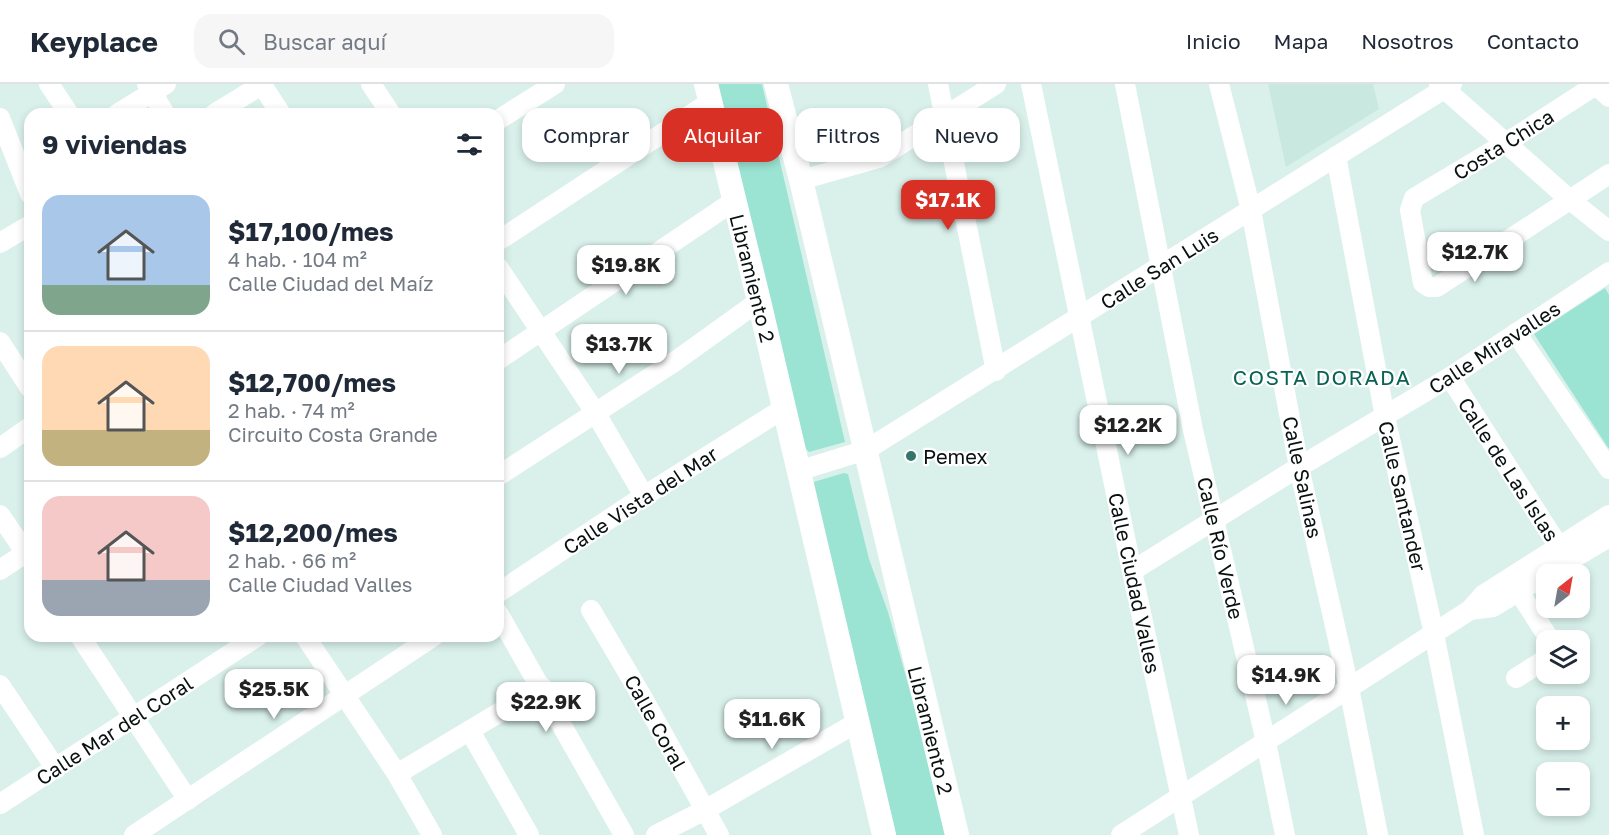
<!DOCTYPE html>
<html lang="es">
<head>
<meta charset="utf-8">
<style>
	:root { --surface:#fff; --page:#f6f6f7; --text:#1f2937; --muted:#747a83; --line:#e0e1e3; --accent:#d93025 }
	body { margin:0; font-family:"Golos Text",sans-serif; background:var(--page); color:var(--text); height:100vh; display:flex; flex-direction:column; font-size:22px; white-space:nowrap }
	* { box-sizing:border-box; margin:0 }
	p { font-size:20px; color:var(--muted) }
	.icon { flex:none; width:33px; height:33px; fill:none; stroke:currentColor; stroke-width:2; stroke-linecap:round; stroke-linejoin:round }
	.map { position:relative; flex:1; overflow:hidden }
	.drawer { position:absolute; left:24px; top:24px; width:480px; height:534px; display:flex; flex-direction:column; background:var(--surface); border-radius:18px; box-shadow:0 3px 9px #0003 }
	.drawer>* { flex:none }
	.banner { position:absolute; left:522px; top:24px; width:570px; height:54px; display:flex; gap:12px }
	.needle { width:39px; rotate:31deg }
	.tools { position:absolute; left:1536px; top:480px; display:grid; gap:12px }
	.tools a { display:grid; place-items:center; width:54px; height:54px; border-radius:12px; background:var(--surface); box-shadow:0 3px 9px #0003; font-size:30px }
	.price { position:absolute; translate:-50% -51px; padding:0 14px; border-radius:12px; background:#fff; color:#222; font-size:20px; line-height:39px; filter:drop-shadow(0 2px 3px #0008) }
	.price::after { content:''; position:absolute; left:50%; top:36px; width:18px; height:14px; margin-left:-9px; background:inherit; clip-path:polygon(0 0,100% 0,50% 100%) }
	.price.selected { background:var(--accent); color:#fff }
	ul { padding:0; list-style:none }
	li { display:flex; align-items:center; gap:18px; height:150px; padding:0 18px }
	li+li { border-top:2px solid var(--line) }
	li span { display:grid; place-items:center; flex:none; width:168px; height:120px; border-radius:18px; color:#555 }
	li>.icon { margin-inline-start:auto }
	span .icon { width:72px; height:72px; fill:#fffc; stroke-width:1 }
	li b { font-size:26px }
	h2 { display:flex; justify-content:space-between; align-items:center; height:72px; padding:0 18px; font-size:26px }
	.tag { padding:0 21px; border-radius:18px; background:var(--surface); box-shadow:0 3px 9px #0003; font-size:21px; line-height:54px }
	.tag.selected { background:var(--accent); color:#fff }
	header { display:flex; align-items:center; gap:36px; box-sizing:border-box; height:84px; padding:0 30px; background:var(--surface); border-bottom:2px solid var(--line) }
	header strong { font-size:28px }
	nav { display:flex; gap:33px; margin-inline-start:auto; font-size:21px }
	.search { width:420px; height:54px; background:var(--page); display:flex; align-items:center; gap:15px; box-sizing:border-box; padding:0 21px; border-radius:18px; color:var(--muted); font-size:22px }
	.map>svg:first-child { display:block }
	.built { fill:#c8e8e0 }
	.green { fill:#9be4d3 }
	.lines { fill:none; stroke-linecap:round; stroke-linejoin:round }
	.minor { stroke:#fff; stroke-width:20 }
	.major { stroke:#fff; stroke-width:24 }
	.poi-dot { fill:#34776a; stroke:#fff; stroke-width:2 }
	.labels { text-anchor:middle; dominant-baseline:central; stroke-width:4.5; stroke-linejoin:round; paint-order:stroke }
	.street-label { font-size:20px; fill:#091110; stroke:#fff }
	.poi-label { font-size:20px; fill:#091110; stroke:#fff; text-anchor:start }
	.neighbourhood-label { font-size:21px; letter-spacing:1.5px; fill:#096355; stroke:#fff }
</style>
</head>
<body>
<header>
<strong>Keyplace</strong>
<div class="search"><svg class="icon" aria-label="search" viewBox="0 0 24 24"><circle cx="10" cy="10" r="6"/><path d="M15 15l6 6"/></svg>Buscar aquí</div>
<nav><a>Inicio</a><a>Mapa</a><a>Nosotros</a><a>Contacto</a></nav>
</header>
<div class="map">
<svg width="1609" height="751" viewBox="0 0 1609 751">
	<rect width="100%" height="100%" fill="#daf1eb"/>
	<polygon class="built" points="1268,0 1373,0 1379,25 1286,83"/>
	<g class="green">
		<polygon points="712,0 762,0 845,358 809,368 804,363"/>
		<polygon points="1605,204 1609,211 1609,365 1534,250"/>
		<polygon points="844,389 848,390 869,475 888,528 935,697 947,751 896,751 810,399"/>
	</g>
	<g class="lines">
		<g class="minor">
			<polyline points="49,0 69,30"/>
			<polyline points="147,0 165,30"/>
			<polyline points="371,0 391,30"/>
			<polyline points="938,0 996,287"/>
			<polyline points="1031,0 1132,487 1189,751"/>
			<polyline points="1125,0 1193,346 1266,658 1285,751"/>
			<polyline points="1219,0 1251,126 1299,383 1349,604 1378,751"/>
			<polyline points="1439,0 1569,115 1609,147"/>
			<polyline points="262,1 281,30"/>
			<polyline points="1609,13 1597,2 1591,4 1506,59 1414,114 1410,126 1423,199 1429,203 1437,203 1609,90"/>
			<polyline points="117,30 166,0"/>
			<polyline points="214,30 263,0"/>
			<polyline points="0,34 30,110"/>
			<polyline points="498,36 555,0"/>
			<polyline points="1336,72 1385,333 1434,550 1474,751"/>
			<polyline points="801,96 879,74 996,0"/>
			<polyline points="498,157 710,18"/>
			<polyline points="0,159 30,141"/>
			<polyline points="498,183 595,328 644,412"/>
			<polyline points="1516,249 1609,385"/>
			<polyline points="0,258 30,304"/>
			<polyline points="498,276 734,117"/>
			<polyline points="1450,293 1568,477"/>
			<polyline points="0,364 30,343"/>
			<polyline points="798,387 866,366 1452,0"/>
			<polyline points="498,392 677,276 759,217"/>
			<polyline points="0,431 30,475"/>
			<polyline points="1557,484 1609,453"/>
			<polyline points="0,486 30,466"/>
			<polyline points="1132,487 1299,383 1450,293 1609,188"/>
			<polyline points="1519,508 1550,556"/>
			<polyline points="498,509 644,412 783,325"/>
			<polyline points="591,526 644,616 719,751"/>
			<polyline points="1470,526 1493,523 1546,491"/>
			<polyline points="498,529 624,751"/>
			<polyline points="80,552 188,716"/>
			<polyline points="305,552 397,690 432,751"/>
			<polyline points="1516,594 1546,575"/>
			<polyline points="0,601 56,685"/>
			<polyline points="470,647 529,751"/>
			<polyline points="397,690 542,603"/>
			<polyline points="0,720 258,552"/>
			<polyline points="134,751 434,552"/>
			<polyline points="656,751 705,726 858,638"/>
			<polyline points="1121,751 1470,526 1483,511 1609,431"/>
		</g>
		<g class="major">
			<polyline points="706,0 759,217 884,751"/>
			<polyline points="776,0 801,96 957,751"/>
		</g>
	</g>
	<circle class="poi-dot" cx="911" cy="372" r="6"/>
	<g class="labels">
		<g class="street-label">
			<text transform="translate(1503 60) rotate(-32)">Costa Chica</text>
			<text transform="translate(1159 184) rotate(-32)">Calle San Luis</text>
			<text transform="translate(753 194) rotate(76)">Libramiento 2</text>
			<text transform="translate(1494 263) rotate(-33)">Calle Miravalles</text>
			<text transform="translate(1509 385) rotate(57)">Calle de Las Islas</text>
			<text transform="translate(1303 393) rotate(78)">Calle Salinas</text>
			<text transform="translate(1403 412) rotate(77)">Calle Santander</text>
			<text transform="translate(640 416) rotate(-33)">Calle Vista del Mar</text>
			<text transform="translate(1221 464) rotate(77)">Calle Río Verde</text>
			<text transform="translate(1135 499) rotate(78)">Calle Ciudad Valles</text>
			<text transform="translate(656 638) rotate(61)">Calle Coral</text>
			<text transform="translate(114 646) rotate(-33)">Calle Mar del Coral</text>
			<text transform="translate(931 646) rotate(76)">Libramiento 2</text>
		</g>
		<g class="poi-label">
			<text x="923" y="372">Pemex</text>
		</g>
		<g class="neighbourhood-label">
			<text x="1322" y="293">COSTA DORADA</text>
		</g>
	</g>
</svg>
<div class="tools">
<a><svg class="needle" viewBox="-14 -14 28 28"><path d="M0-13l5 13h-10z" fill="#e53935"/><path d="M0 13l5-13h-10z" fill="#747a83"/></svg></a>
<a><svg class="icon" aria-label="layers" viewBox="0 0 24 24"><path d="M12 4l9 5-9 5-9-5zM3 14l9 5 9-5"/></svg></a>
<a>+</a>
<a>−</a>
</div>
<b class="price selected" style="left:948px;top:147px">$17.1K</b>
<b class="price" style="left:1475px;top:199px">$12.7K</b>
<b class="price" style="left:626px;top:212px">$19.8K</b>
<b class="price" style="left:619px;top:291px">$13.7K</b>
<b class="price" style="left:1128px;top:372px">$12.2K</b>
<b class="price" style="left:1286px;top:622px">$14.9K</b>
<b class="price" style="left:274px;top:636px">$25.5K</b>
<b class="price" style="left:546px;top:649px">$22.9K</b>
<b class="price" style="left:772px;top:666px">$11.6K</b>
<div class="banner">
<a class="tag">Comprar</a>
<a class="tag selected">Alquilar</a>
<a class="tag">Filtros</a>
<a class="tag">Nuevo</a>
</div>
<section class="drawer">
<h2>9 viviendas<svg class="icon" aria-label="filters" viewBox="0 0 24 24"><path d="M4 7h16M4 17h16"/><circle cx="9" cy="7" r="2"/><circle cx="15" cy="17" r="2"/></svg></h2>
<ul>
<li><span style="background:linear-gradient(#a9c7e8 75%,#7fa58c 0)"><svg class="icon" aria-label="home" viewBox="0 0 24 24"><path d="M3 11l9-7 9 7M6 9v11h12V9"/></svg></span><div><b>$17,100/mes</b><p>4 hab. · 104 m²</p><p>Calle Ciudad del Maíz</p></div></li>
<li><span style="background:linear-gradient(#ffd9b3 70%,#c2b280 0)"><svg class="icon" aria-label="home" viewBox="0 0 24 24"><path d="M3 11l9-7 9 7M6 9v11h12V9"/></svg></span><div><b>$12,700/mes</b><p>2 hab. · 74 m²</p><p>Circuito Costa Grande</p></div></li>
<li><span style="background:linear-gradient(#f6c9c9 70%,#9aa5b1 0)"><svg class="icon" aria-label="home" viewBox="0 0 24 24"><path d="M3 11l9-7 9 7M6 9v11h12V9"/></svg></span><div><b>$12,200/mes</b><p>2 hab. · 66 m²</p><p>Calle Ciudad Valles</p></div></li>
</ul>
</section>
</div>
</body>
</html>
